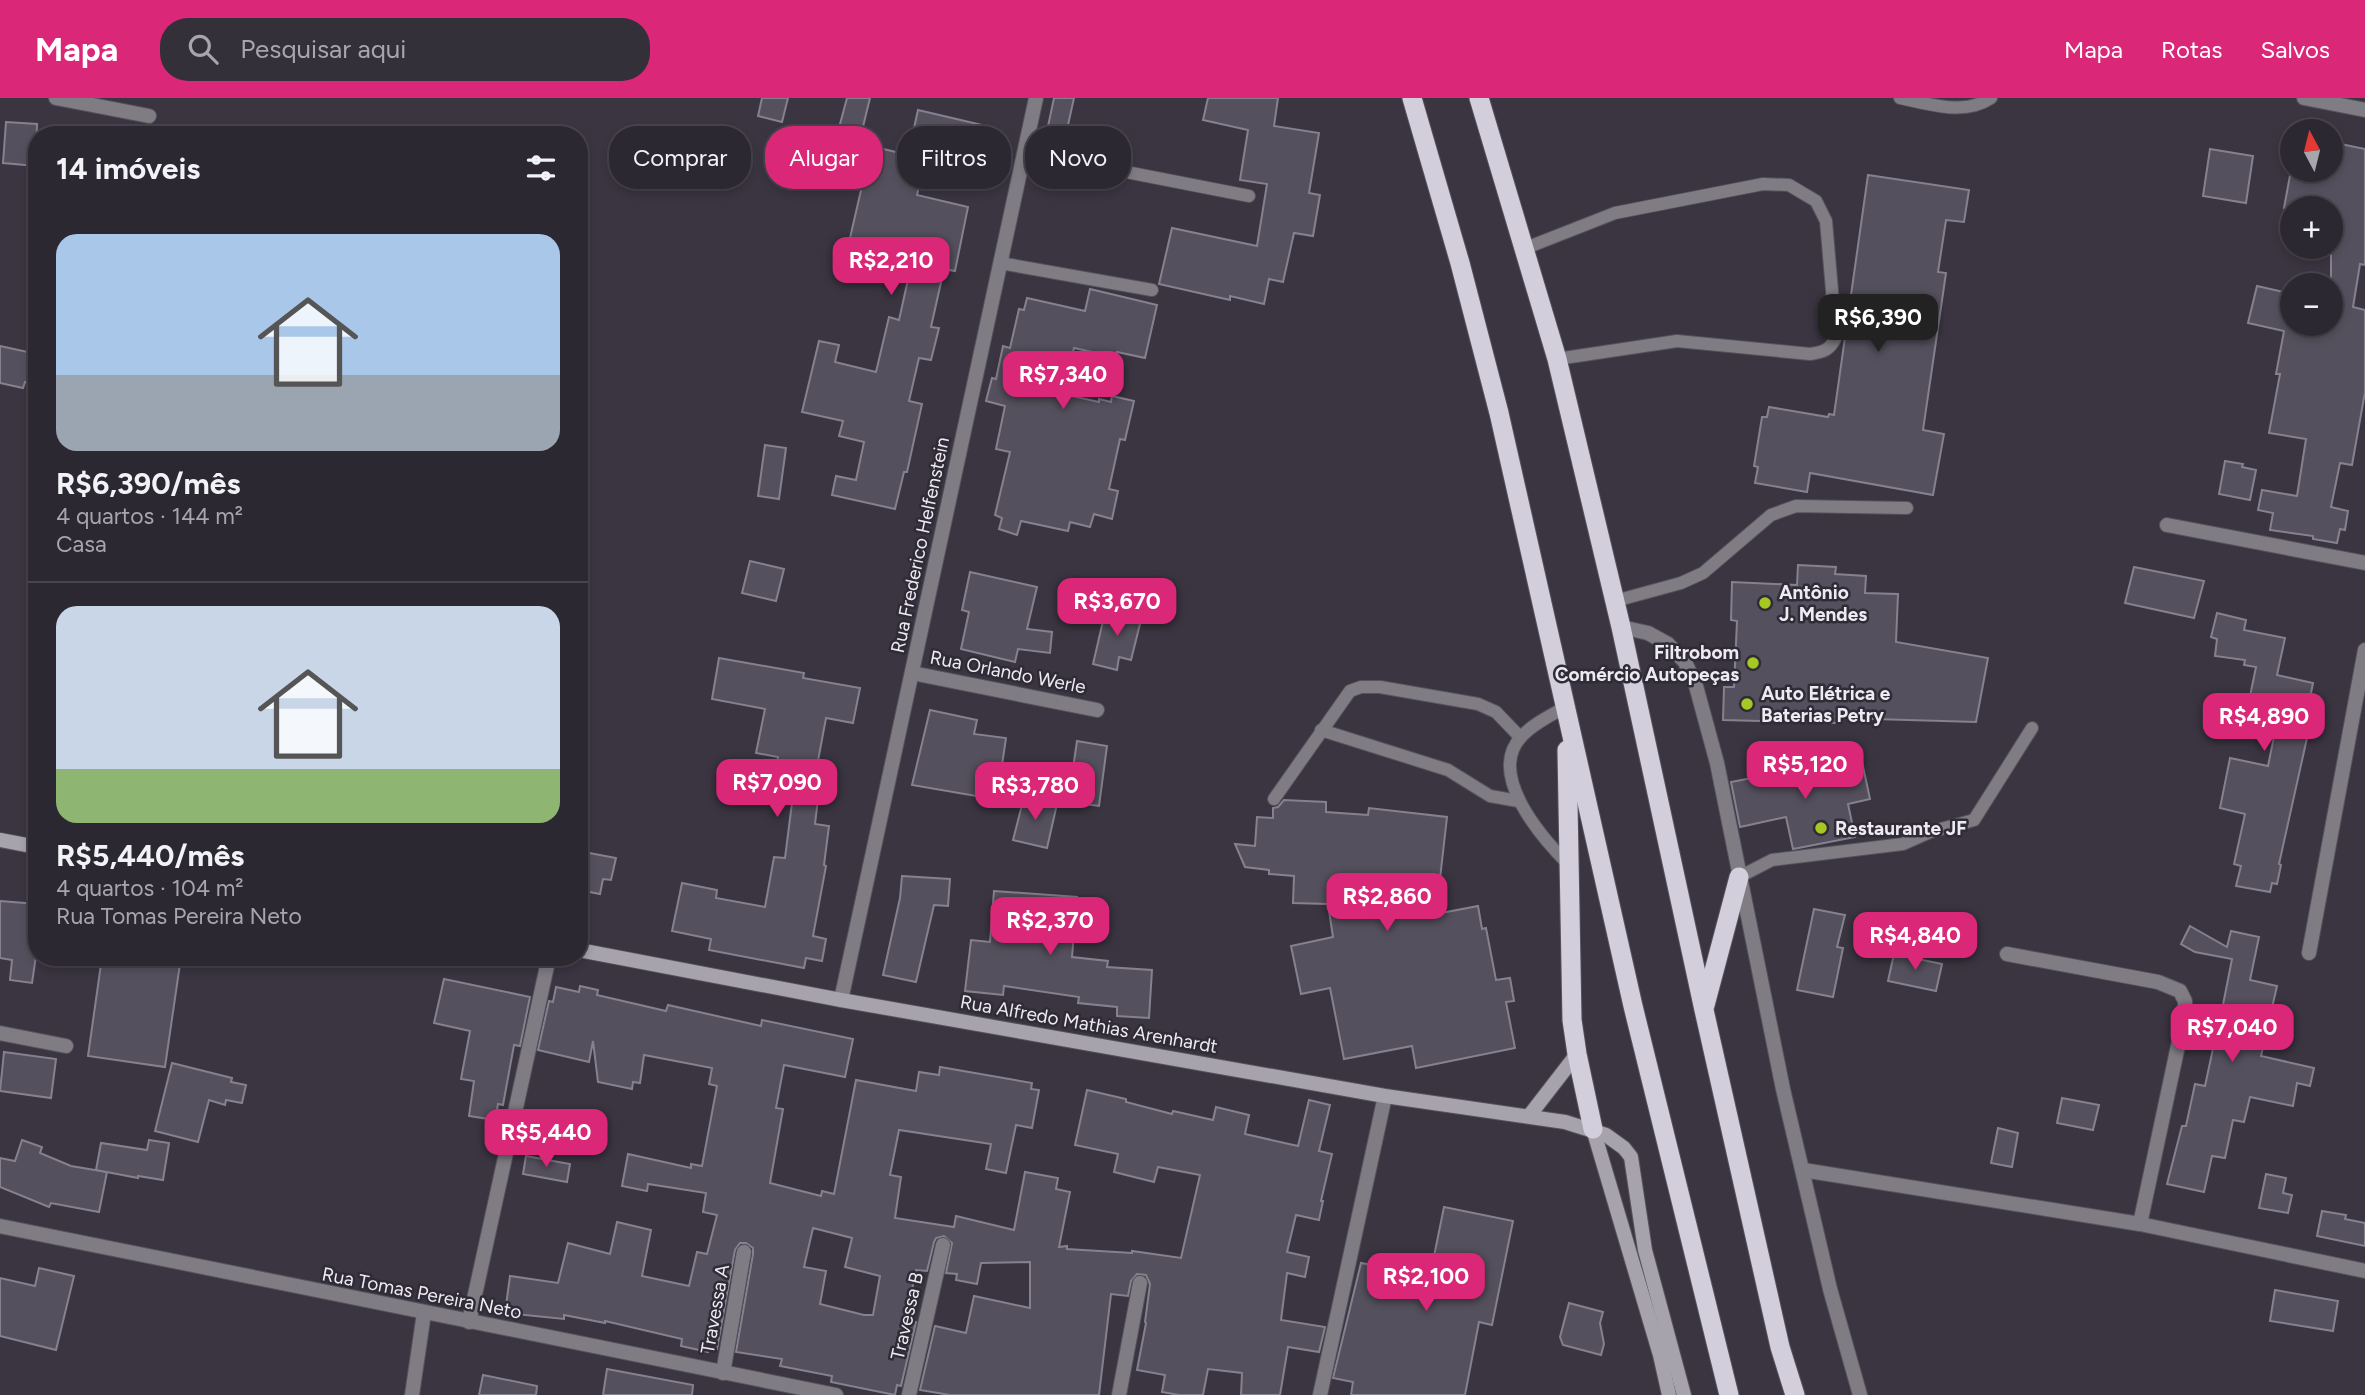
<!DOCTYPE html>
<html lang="pt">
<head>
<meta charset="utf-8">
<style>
	:root { --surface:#2c2831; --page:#343039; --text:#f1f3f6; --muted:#a6a6ab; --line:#48444d; --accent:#db2777 }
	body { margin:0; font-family:Figtree,sans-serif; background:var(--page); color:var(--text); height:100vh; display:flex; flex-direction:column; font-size:26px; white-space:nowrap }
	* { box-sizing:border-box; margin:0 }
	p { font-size:23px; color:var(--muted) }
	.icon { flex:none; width:38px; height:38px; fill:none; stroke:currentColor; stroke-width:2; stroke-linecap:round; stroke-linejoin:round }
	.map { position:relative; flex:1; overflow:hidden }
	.sheet { position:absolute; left:28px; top:28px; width:560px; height:840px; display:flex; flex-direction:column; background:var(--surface); border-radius:28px; box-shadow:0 4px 10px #0003,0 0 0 2px var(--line) }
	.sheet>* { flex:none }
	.hud { position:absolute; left:609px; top:28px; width:665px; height:63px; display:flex; gap:14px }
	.needle { width:46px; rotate:353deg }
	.tools { position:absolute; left:2280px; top:21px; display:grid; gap:14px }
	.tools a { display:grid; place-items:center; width:63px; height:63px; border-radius:50%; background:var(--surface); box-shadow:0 4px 10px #0003,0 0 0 2px var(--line); font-size:35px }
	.price { position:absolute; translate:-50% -60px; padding:0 16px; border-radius:14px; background:var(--accent); color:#fff; font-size:23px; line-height:46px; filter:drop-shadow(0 2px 4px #0008) }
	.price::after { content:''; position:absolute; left:50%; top:42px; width:21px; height:16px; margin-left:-10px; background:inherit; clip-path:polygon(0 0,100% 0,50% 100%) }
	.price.current { background:#222; color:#fff }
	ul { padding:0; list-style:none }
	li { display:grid; align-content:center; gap:14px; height:371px; padding:0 28px }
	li+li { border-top:2px solid var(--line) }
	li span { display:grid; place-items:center; height:217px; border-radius:21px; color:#555 }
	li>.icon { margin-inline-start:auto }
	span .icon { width:126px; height:126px; fill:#fffc; stroke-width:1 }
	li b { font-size:30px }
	h2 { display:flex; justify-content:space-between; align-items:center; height:84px; padding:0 28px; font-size:30px }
	.tag { padding:0 24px; border-radius:28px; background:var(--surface); box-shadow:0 4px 10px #0003,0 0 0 2px var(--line); font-size:24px; line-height:63px }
	.tag.current { background:var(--accent); color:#fff }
	header { display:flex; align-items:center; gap:42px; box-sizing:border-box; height:98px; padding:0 35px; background:var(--accent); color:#fff }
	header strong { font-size:33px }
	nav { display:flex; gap:38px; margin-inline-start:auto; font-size:24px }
	.search { width:490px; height:63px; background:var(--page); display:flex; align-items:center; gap:18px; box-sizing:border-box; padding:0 24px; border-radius:28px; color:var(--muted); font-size:26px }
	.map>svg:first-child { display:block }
	.building { fill:#54505d; stroke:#86818f; stroke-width:2; fill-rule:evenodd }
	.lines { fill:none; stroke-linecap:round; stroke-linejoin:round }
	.service-casing { stroke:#57525d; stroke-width:14 }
	.minor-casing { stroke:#57525d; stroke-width:16 }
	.tertiary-casing { stroke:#57525d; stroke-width:16 }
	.secondary-casing { stroke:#57525d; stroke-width:16 }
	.trunk-casing { stroke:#57525d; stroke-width:21 }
	.service { stroke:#7f7d83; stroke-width:12 }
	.minor { stroke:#7f7d83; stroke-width:14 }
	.tertiary { stroke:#7f7d83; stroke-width:14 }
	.secondary { stroke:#a6a3ad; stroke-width:14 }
	.trunk { stroke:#d3cedc; stroke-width:19 }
	.poi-dot { fill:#a5c823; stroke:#2f2b37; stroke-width:2.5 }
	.labels { text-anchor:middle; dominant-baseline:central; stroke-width:5; stroke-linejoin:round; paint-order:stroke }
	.street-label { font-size:19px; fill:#edeaf2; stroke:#2f2b37 }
	.poi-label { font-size:19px; font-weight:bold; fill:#edeaf2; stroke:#2f2b37; text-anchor:start }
</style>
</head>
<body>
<header>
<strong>Mapa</strong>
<div class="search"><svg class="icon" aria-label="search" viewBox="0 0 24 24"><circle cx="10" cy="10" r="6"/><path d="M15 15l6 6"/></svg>Pesquisar aqui</div>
<nav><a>Mapa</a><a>Rotas</a><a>Salvos</a></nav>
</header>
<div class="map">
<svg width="2365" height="1297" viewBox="0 0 2365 1297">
	<rect width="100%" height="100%" fill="#3a3541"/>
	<g class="building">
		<polygon points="762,0 788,0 782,24 758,18"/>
		<polygon points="847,0 870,0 859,45 908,57 918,12 982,27 975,56 929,46 917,97 968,109 955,173 944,171 931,229 939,230 931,262 919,260 909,303 922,306 907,374 904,374 895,411 832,397 836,378 856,382 864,344 839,338 843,323 802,314 819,243 839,247 835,264 876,274 889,219 899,222 911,168 847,153 865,75 829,67"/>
		<polygon points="1054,0 1074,0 1066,36 1047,33"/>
		<polygon points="1208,0 1278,0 1274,28 1319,35 1309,95 1320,97 1313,138 1294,135 1283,184 1269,181 1264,206 1230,198 1230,202 1159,186 1172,130 1257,148 1267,86 1240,82 1248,32 1203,22"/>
		<polygon points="6,24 37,26 36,68 3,65"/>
		<polygon points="2331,44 2365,51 2365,167 2360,166 2353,209 2365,212 2365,294 2352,367 2340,365 2331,409 2348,413 2345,432 2340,431 2337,445 2313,441 2313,438 2270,432 2273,415 2258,412 2262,392 2297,398 2306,341 2269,335 2280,276 2276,276 2284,233 2248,225 2257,188 2292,196 2292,226 2331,226 2331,110 2284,110 2291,72 2331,72"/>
		<polygon points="2210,51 2253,58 2246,105 2203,98"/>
		<polygon points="1868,77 1969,92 1964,124 1946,122 1938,174 1946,175 1923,332 1944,336 1933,397 1810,375 1807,394 1755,385 1758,369 1754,368 1762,319 1767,319 1769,309 1828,319 1829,316 1834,317"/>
		<polygon points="1090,191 1157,207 1145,260 1117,254 1115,259 1074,250 1063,296 1099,304 1099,301 1111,304 1112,298 1134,303 1125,342 1120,341 1109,391 1118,393 1112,421 1094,416 1090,429 1070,424 1068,433 1021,423 1017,437 999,431 1002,420 995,417 1010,354 996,351 1005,308 986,303 992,280 996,281 1003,248 1010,250 1019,211 1024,212 1027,200 1085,213"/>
		<polygon points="0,248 37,256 37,287 25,284 23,290 0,285"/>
		<polygon points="765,347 786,350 779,401 758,398"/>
		<polygon points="2225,363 2243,366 2242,369 2256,372 2250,402 2219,396"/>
		<polygon points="750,463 784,471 776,503 742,495"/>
		<polygon points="1798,467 1836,469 1835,476 1866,478 1865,495 1898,496 1896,544 1988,560 1976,624 1840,620 1840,625 1723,622 1724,589 1734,589 1737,523 1731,522 1732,484 1797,487"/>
		<polygon points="2134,469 2204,483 2194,520 2125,505"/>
		<polygon points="970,474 1037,489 1027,531 1052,534 1050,555 1018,551 1015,564 961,551 969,514 962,512"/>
		<polygon points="1106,510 1142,518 1131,562 1119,559 1117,572 1093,566"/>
		<polygon points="2217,515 2246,522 2244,532 2285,540 2277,577 2313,585 2304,630 2309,631 2279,766 2281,767 2277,786 2272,785 2270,794 2236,788 2241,768 2234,766 2245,716 2220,710 2230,660 2268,668 2278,619 2247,613 2256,569 2244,567 2245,562 2215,558 2217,541 2211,539"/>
		<polygon points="719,560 804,575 803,580 860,590 853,625 826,620 817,668 822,669 815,726 829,728 824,767 826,768 813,838 826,841 822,863 806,860 804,870 709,852 711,841 672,833 682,785 717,792 716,800 765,809 774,759 785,760 792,705 780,703 783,677 776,677 778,659 756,655 765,611 712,601"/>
		<polygon points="930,612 977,622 974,636 1006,640 1002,667 1023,670 1018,708 987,703 988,700 912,687"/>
		<polygon points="1077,643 1107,648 1099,708 1068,704"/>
		<polygon points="1861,659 1870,701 1848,706 1855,739 1793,751 1786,719 1740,729 1731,684"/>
		<polygon points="1024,699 1057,706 1047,750 1013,742"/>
		<polygon points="1284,702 1326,704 1326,714 1368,717 1369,710 1447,719 1436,816 1478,808 1482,831 1486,830 1496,882 1510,880 1514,903 1506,904 1515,950 1416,970 1412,948 1344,961 1330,890 1301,896 1291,848 1333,839 1328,806 1293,805 1294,778 1269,776 1269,772 1245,769 1235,746 1255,748 1257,719 1273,720 1273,710 1278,709"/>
		<polygon points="584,754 616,760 611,782 603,781 600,796 579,792 579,777"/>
		<polygon points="902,778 950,781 948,808 934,807 916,884 883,877 900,800"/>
		<polygon points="994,793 1077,799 1072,859 1108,863 1107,869 1152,872 1149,920 1117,918 1117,909 1078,905 1079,899 1004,888 1003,897 965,893 971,842 990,844"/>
		<polygon points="0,803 37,806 37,851 32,885 10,882 12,862 0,860"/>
		<polygon points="1814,811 1845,817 1837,849 1843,850 1833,899 1797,892"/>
		<polygon points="2190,828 2227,849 2231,833 2259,839 2250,882 2277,888 2261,958 2314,970 2310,988 2297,985 2293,1008 2250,999 2244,1024 2233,1022 2225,1060 2212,1058 2204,1094 2167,1086 2182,1028 2186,1028 2195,986 2205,988 2214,946 2211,945 2217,916 2221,917 2232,861 2195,854 2181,846"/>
		<polygon points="1894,856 1942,866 1936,893 1888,883"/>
		<polygon points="102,859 181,859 165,969 88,958"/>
		<polygon points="444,881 530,899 520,948 514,947 503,1007 498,1006 495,1022 469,1018 474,983 461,981 470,933 434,925"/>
		<path d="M 580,888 L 598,892 L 597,897 L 666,913 L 668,907 L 761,928 L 762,922 L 853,941 L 845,979 L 784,967 L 776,1010 L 783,1011 L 770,1085 L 821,1098 L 822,1093 L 834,1096 L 856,982 L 916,993 L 919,974 L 939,977 L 940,969 L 1032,985 L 1031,991 L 1039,992 L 1032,1030 L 1016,1027 L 1006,1075 L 986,1071 L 991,1046 L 899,1032 L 890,1077 L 901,1079 L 895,1120 L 954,1129 L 956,1118 L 1014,1132 L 1025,1074 L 1058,1080 L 1056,1091 L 1070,1094 L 1059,1149 L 1067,1148 L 1067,1151 L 1132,1155 L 1132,1153 L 1181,1160 L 1200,1077 L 1158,1069 L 1154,1084 L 1114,1074 L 1118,1056 L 1075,1047 L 1087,992 L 1126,1001 L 1126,1004 L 1172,1016 L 1173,1013 L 1213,1022 L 1216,1009 L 1249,1017 L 1245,1036 L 1298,1048 L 1309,1002 L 1330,1007 L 1319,1053 L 1332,1056 L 1321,1103 L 1323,1103 L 1319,1122 L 1296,1117 L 1287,1154 L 1309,1159 L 1305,1179 L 1287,1175 L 1281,1222 L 1325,1229 L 1319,1254 L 1288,1249 L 1280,1297 L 1241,1297 L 1242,1275 L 1208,1271 L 1203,1297 L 1179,1297 L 1162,1294 L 1165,1277 L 1137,1272 L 1146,1225 L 1145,1224 L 1150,1186 L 1146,1177 L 1137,1176 L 1131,1183 L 1128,1198 L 1111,1196 L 1099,1297 L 950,1297 L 920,1292 L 935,1228 L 966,1235 L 974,1198 L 1030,1210 L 1030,1164 L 981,1165 L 977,1186 L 956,1182 L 957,1176 L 946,1175 L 952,1145 L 944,1138 L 936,1140 L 934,1144 L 927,1173 L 916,1172 L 906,1222 L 916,1224 L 901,1288 L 897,1287 L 895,1297 L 831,1284 L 832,1278 L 780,1268 L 782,1261 L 736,1254 L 753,1156 L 753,1150 L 746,1145 L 740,1145 L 735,1152 L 717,1251 L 709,1250 L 708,1254 L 681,1248 L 682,1241 L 605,1223 L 605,1225 L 564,1217 L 564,1221 L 505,1215 L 510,1178 L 558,1185 L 568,1145 L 610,1156 L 617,1124 L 651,1132 L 642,1178 L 689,1188 L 697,1154 L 707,1156 L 717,1117 L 703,1114 L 706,1095 L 648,1086 L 647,1093 L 622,1088 L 628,1056 L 691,1070 L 691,1066 L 702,1068 L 717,988 L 709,986 L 712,970 L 644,957 L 640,985 L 633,984 L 632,991 L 598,984 L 593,943 L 589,964 L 538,952 L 549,903 L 553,904 L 556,889 L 579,894 ZM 813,1130 L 852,1140 L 845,1169 L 880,1178 L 873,1217 L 864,1217 L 820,1206 L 826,1173 L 804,1169 Z"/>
		<polygon points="4,954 56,961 51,1000 0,993"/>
		<polygon points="172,965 232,980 231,984 246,987 242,1005 226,1002 225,1007 209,1002 198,1044 155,1033"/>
		<polygon points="2062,1000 2099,1007 2093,1032 2057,1025"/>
		<polygon points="1998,1030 2018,1035 2012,1069 1991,1065"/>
		<polygon points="22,1042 42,1049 40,1055 71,1068 107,1074 99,1114 51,1105 49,1109 0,1089 0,1060 15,1063"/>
		<polygon points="149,1042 169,1045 163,1082 138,1078 138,1080 96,1072 101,1045 147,1052"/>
		<polygon points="526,1058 570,1066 567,1084 523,1076"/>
		<polygon points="2266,1076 2286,1080 2283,1095 2292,1097 2288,1115 2259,1110"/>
		<polygon points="1444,1109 1513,1123 1492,1227 1479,1224 1465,1297 1351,1297 1353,1284 1333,1280 1361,1165 1430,1178"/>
		<polygon points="2322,1113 2346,1117 2345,1121 2365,1125 2365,1148 2317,1138"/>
		<polygon points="39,1170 74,1178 56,1252 0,1238 0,1180 35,1188"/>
		<polygon points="2275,1192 2338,1203 2333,1233 2270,1223"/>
		<polygon points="1569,1205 1603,1214 1600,1225 1604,1246 1601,1257 1563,1247 1560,1239"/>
		<polygon points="607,1271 693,1287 692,1297 603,1297"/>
		<polygon points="483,1277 537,1288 536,1297 479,1297"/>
	</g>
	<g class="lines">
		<g class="service-casing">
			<g id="service">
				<path d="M 1900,0 C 1930,6 1964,18 1991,0"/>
				<polyline points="1024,54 1249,98"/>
				<path d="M 1526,150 L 1615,115 L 1763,86 L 1789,87 L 1816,103 L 1826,123 L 1836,239 C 1830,252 1824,254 1810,256 L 1677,243 L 1557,261"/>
				<polyline points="1000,165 1152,192"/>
				<polyline points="1615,503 1681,485 1703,475 1771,417 1796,408 1907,410"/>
				<path d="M 1567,608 C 1552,617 1534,625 1522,638 C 1485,676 1543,741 1569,767"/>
				<polyline points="1321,632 1448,672 1490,698 1518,703"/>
				<polyline points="1274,701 1350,593 1361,589 1380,589 1478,606 1496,614 1520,639"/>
				<polyline points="1739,779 1772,762 1903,746 1930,734 1974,722 2032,630"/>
			</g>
		</g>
		<g class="minor-casing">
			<g id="minor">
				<polyline points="56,0 149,18"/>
				<polyline points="2304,0 2365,12"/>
				<polyline points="2167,427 2365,465"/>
				<polyline points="912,575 1097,612"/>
				<polyline points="2309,855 2365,552"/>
				<polyline points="2007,856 2158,884 2180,893 2185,903 2185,915 2140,1126"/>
				<polyline points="841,902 1036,0"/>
				<polyline points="0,935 66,948"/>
				<polyline points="1803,1072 2140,1126 2365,1173"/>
				<polyline points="0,1128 836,1297"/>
				<polyline points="469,1224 549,859"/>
				<polyline points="723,1275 744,1154"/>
				<polyline points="412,1297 424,1215"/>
				<polyline points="909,1297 943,1147"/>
				<polyline points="1119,1297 1140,1185"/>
				<polyline points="1320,1297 1385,998"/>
			</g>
		</g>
		<g class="tertiary-casing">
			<polyline id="tertiary" points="1621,529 1648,535 1668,546 1685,564 1696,588 1717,665 1783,991 1830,1191 1860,1297"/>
		</g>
		<g class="secondary-casing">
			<g id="secondary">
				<polyline points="0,742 37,749"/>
				<polyline points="579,852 841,902 1385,998 1565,1024 1606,1037 1624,1050 1631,1059 1645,1152 1684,1297"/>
				<polyline points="1529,1018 1577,956"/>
				<polyline points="1593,1031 1660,1257 1669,1297"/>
			</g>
		</g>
		<g class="trunk-casing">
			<g id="trunk">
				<polyline points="1412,0 1460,165 1499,315 1633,908 1729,1297"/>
				<polyline points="1479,0 1557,261 1621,529 1704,912 1780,1249 1795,1297"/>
				<polyline points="1567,652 1572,922 1577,956 1593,1031"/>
				<polyline points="1705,907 1739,779"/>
			</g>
		</g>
		<use href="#service" class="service"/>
		<use href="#minor" class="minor"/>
		<use href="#tertiary" class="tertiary"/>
		<use href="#secondary" class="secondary"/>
		<use href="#trunk" class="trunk"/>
	</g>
	<g class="poi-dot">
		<circle cx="1765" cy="505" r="7"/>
		<circle cx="1753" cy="565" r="7"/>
		<circle cx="1747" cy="606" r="7"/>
		<circle cx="1821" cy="730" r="7"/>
	</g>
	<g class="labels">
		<g class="street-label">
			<text transform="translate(920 447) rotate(-78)">Rua Frederico Helfenstein</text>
			<text transform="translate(1008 574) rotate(11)">Rua Orlando Werle</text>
			<text transform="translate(1089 926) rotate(10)">Rua Alfredo Mathias Arenhardt</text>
			<text transform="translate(422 1195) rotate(11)">Rua Tomas Pereira Neto</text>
			<text transform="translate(715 1211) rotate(-80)">Travessa A</text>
			<text transform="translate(907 1218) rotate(-77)">Travessa B</text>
		</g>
		<g class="poi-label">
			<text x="1779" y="494">Antônio<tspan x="1779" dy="22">J. Mendes</tspan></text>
			<text x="1739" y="554" text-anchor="end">Filtrobom<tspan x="1739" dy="22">Comércio Autopeças</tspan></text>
			<text x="1761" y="595">Auto Elétrica e<tspan x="1761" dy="22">Baterias Petry</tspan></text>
			<text x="1835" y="730">Restaurante JF</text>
		</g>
	</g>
</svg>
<div class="tools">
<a><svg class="needle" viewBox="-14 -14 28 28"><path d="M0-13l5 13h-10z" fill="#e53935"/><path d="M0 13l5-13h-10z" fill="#a6a6ab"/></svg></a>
<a>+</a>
<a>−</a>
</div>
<b class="price" style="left:891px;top:199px">R$2,210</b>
<b class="price current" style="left:1878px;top:256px">R$6,390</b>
<b class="price" style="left:1063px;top:313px">R$7,340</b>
<b class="price" style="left:1117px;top:540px">R$3,670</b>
<b class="price" style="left:2264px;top:655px">R$4,890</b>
<b class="price" style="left:1805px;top:703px">R$5,120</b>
<b class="price" style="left:777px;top:721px">R$7,090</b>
<b class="price" style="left:1035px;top:724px">R$3,780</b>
<b class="price" style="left:1387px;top:835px">R$2,860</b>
<b class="price" style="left:1050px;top:859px">R$2,370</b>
<b class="price" style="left:1915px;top:874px">R$4,840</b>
<b class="price" style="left:2232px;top:966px">R$7,040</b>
<b class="price" style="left:546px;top:1071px">R$5,440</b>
<b class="price" style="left:1426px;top:1215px">R$2,100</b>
<div class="hud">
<a class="tag">Comprar</a>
<a class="tag current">Alugar</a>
<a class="tag">Filtros</a>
<a class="tag">Novo</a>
</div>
<section class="sheet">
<h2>14 imóveis<svg class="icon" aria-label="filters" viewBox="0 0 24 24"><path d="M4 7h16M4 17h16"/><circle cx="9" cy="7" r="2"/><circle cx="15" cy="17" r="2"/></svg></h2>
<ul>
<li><span style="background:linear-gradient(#a9c7e8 65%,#9aa5b1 0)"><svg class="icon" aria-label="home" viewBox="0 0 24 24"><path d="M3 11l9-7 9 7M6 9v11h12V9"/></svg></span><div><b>R$6,390/mês</b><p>4 quartos · 144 m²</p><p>Casa</p></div></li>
<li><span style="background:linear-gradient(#c9d6e8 75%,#8fb573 0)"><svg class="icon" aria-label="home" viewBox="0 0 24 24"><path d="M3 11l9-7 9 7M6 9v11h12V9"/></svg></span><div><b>R$5,440/mês</b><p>4 quartos · 104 m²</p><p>Rua Tomas Pereira Neto</p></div></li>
</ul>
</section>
</div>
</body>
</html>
